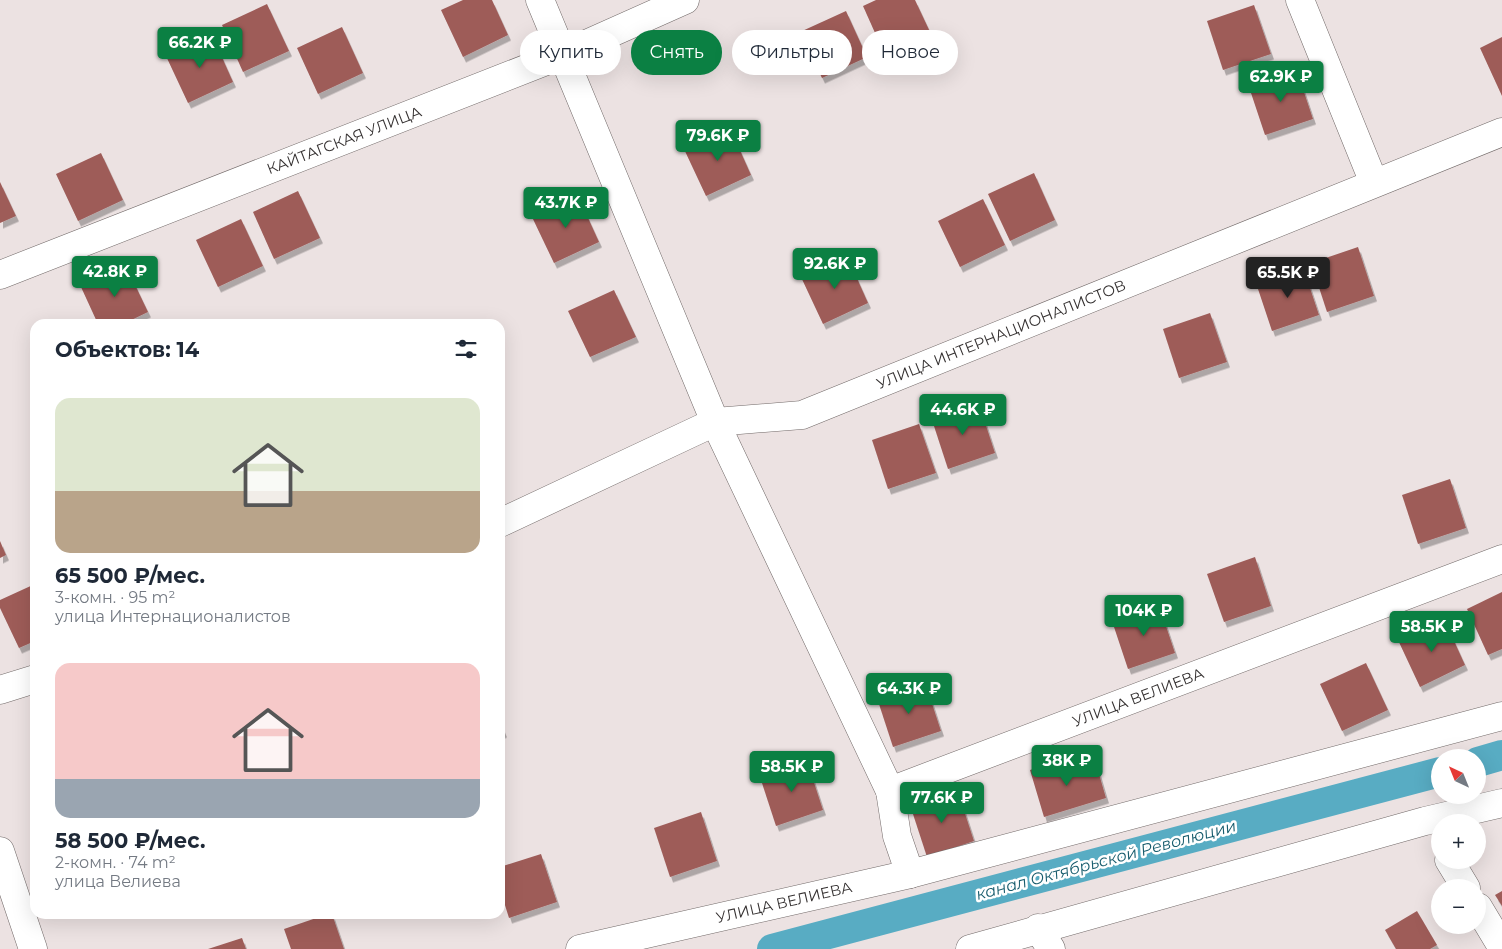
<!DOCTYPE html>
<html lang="ru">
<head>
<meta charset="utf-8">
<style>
	:root { --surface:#fff; --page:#f2f2f3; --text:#1f2937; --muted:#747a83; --accent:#0b8043 }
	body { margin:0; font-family:Montserrat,sans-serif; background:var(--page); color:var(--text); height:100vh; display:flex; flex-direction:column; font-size:19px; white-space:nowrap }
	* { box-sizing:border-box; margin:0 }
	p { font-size:16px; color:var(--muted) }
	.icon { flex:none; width:28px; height:28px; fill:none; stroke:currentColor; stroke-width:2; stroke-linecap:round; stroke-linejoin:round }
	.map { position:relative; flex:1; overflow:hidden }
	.drawer { position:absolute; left:30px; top:319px; width:475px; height:600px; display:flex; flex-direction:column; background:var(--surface); border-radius:15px; box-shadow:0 5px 20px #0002 }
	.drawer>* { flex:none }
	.guide { position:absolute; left:520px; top:30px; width:475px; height:45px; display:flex; gap:10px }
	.needle { width:32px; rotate:317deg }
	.controls { position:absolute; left:1431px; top:749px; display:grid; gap:10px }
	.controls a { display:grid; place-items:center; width:55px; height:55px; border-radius:50%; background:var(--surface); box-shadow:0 5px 20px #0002; font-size:25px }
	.price { position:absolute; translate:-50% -42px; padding:0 11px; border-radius:5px; background:var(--accent); color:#fff; font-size:16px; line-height:32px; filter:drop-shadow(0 1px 2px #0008) }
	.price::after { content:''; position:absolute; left:50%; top:30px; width:15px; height:11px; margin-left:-8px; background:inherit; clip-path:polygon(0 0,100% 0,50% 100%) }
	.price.selected { background:#222; color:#fff }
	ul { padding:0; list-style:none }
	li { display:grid; align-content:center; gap:10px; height:265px; padding:0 25px }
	li span { display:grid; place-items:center; height:155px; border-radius:15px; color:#555 }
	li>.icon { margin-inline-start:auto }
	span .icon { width:90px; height:90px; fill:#fffc; stroke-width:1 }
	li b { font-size:21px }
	h2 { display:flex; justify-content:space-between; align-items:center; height:60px; padding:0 25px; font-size:21px }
	.chip { padding:0 18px; border-radius:22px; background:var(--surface); box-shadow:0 5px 20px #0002; font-size:18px; line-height:45px }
	.chip.selected { background:var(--accent); color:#fff }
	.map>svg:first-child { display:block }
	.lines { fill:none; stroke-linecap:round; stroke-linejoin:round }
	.canal { stroke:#58acc3; stroke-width:30 }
	.building { fill:#9e5c59; filter:url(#shadow) }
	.minor-casing { stroke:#726a69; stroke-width:29 }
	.minor { stroke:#fff; stroke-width:28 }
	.labels { text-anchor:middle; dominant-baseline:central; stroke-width:5; stroke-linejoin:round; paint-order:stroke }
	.street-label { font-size:15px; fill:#353131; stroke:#fff }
	.water-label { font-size:16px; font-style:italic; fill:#175c6d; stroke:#fff }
</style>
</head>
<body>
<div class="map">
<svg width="1502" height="949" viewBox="0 0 1502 949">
	<defs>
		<filter id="shadow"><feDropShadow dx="3" dy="5.5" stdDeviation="0" flood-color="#0004"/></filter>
	</defs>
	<rect width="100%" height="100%" fill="#ece2e2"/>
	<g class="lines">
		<g class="canal">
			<polyline points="1478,762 1502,755"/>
			<polyline points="772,949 1440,772"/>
		</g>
	</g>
	<g class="building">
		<polygon points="463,0 492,0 508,35 463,57 441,10"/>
		<polygon points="876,0 915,0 930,32 884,53 863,6"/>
		<polygon points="267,4 289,51 243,72 222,25"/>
		<polygon points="1254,5 1271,54 1223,70 1207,21"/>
		<polygon points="846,11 867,57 822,78 800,32"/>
		<polygon points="342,27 363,73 318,94 297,48"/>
		<polygon points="212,35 233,82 188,103 166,56"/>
		<polygon points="1502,37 1502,96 1480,48"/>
		<polygon points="1297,71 1313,119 1265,135 1249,87"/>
		<polygon points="730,128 751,175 706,196 684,149"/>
		<polygon points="101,153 123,200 78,221 56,174"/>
		<polygon points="1034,173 1055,220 1010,241 988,194"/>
		<polygon points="0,182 16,216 0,223"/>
		<polygon points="298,191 320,238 274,259 253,212"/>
		<polygon points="578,196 599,242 554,263 532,217"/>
		<polygon points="983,199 1005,245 960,267 938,221"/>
		<polygon points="241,219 263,266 218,287 196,240"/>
		<polygon points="1358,247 1374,296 1327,312 1311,263"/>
		<polygon points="847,256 868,303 823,324 801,277"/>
		<polygon points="126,266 148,312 123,324 98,324 81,287"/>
		<polygon points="1303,267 1319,315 1272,331 1256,283"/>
		<polygon points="614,290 636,337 590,357 568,311"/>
		<polygon points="1210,313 1227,362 1179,378 1163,329"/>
		<polygon points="979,404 995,453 948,469 932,420"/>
		<polygon points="919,424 936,473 888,489 872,440"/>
		<polygon points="1450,479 1466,528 1418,544 1402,495"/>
		<polygon points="0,541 6,555 0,558"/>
		<polygon points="1255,557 1271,606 1224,622 1207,574"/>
		<polygon points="35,584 35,641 19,648 0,608 0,600"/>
		<polygon points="1502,592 1502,649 1488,655 1467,609"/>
		<polygon points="1159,605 1175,653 1128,669 1112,621"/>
		<polygon points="1444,619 1465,665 1420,687 1398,640"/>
		<polygon points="1366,663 1388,710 1342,731 1320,684"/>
		<polygon points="925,682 941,731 893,747 877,698"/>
		<polygon points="500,722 504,732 500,734"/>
		<polygon points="1095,760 1106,798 1044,817 1030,770 1049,764 1052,773"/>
		<polygon points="807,761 823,810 776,826 760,777"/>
		<polygon points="958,792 974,841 927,857 911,808"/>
		<polygon points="701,812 717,861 670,877 654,828"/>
		<polygon points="541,854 557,902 509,918 500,889 500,867"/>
		<polygon points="1502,891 1502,906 1495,895"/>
		<polygon points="1417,911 1437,945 1430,949 1396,949 1385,930"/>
		<polygon points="328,914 332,914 344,949 291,949 284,929"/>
		<polygon points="242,938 246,949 208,949"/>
	</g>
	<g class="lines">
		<g class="minor-casing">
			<g id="minor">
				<polyline points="540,0 715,422 890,791"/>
				<polyline points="1300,0 1374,183"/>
				<polyline points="0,275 564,54 685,0"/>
				<polyline points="500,523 715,422 802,415 1502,132"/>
				<polyline points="0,690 35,679"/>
				<polyline points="0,851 33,949"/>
				<polyline points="1449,860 1466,888"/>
				<polyline points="910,874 1502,716"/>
				<polyline points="1478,907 1502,947"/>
				<polyline points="1038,928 1051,949"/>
				<polyline points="580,949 910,874 897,836 890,791 1502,559"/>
				<polyline points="970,949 1425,821 1502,803"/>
			</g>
		</g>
		<use href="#minor" class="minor"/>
	</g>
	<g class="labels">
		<g class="street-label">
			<text transform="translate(344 140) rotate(-21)">КАЙТАГСКАЯ УЛИЦА</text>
			<text transform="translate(1001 334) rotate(-22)">УЛИЦА ИНТЕРНАЦИОНАЛИСТОВ</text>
			<text transform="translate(1138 697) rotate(-21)">УЛИЦА ВЕЛИЕВА</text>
			<text transform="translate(784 902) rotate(-13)">УЛИЦА ВЕЛИЕВА</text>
		</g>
		<g class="water-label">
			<text transform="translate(1106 860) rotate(-15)">канал Октябрьской Революции</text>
		</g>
	</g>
</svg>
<div class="controls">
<a><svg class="needle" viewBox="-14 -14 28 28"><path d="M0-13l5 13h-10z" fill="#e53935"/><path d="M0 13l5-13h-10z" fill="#747a83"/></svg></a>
<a>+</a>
<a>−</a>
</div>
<b class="price" style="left:200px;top:69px">66.2K ₽</b>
<b class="price" style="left:1281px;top:103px">62.9K ₽</b>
<b class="price" style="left:718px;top:162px">79.6K ₽</b>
<b class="price" style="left:566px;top:229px">43.7K ₽</b>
<b class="price" style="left:835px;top:290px">92.6K ₽</b>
<b class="price" style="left:115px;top:298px">42.8K ₽</b>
<b class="price selected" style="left:1288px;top:299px">65.5K ₽</b>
<b class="price" style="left:963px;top:436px">44.6K ₽</b>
<b class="price" style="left:1144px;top:637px">104K ₽</b>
<b class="price" style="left:1432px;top:653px">58.5K ₽</b>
<b class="price" style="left:909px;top:715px">64.3K ₽</b>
<b class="price" style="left:1067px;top:787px">38K ₽</b>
<b class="price" style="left:792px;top:793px">58.5K ₽</b>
<b class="price" style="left:942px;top:824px">77.6K ₽</b>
<div class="guide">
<a class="chip">Купить</a>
<a class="chip selected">Снять</a>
<a class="chip">Фильтры</a>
<a class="chip">Новое</a>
</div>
<section class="drawer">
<h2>Объектов: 14<svg class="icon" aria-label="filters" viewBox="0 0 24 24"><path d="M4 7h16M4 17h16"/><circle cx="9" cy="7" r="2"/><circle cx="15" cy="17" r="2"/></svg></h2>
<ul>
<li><span style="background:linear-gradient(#dfe7d0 60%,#b9a48a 0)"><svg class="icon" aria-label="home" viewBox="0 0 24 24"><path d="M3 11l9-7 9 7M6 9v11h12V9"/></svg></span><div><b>65 500 ₽/мес.</b><p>3-комн. · 95 m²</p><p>улица Интернационалистов</p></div></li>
<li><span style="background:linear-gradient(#f6c9c9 75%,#9aa5b1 0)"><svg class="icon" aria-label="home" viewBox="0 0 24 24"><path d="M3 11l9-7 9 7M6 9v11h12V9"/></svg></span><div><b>58 500 ₽/мес.</b><p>2-комн. · 74 m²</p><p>улица Велиева</p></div></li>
</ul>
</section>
</div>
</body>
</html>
